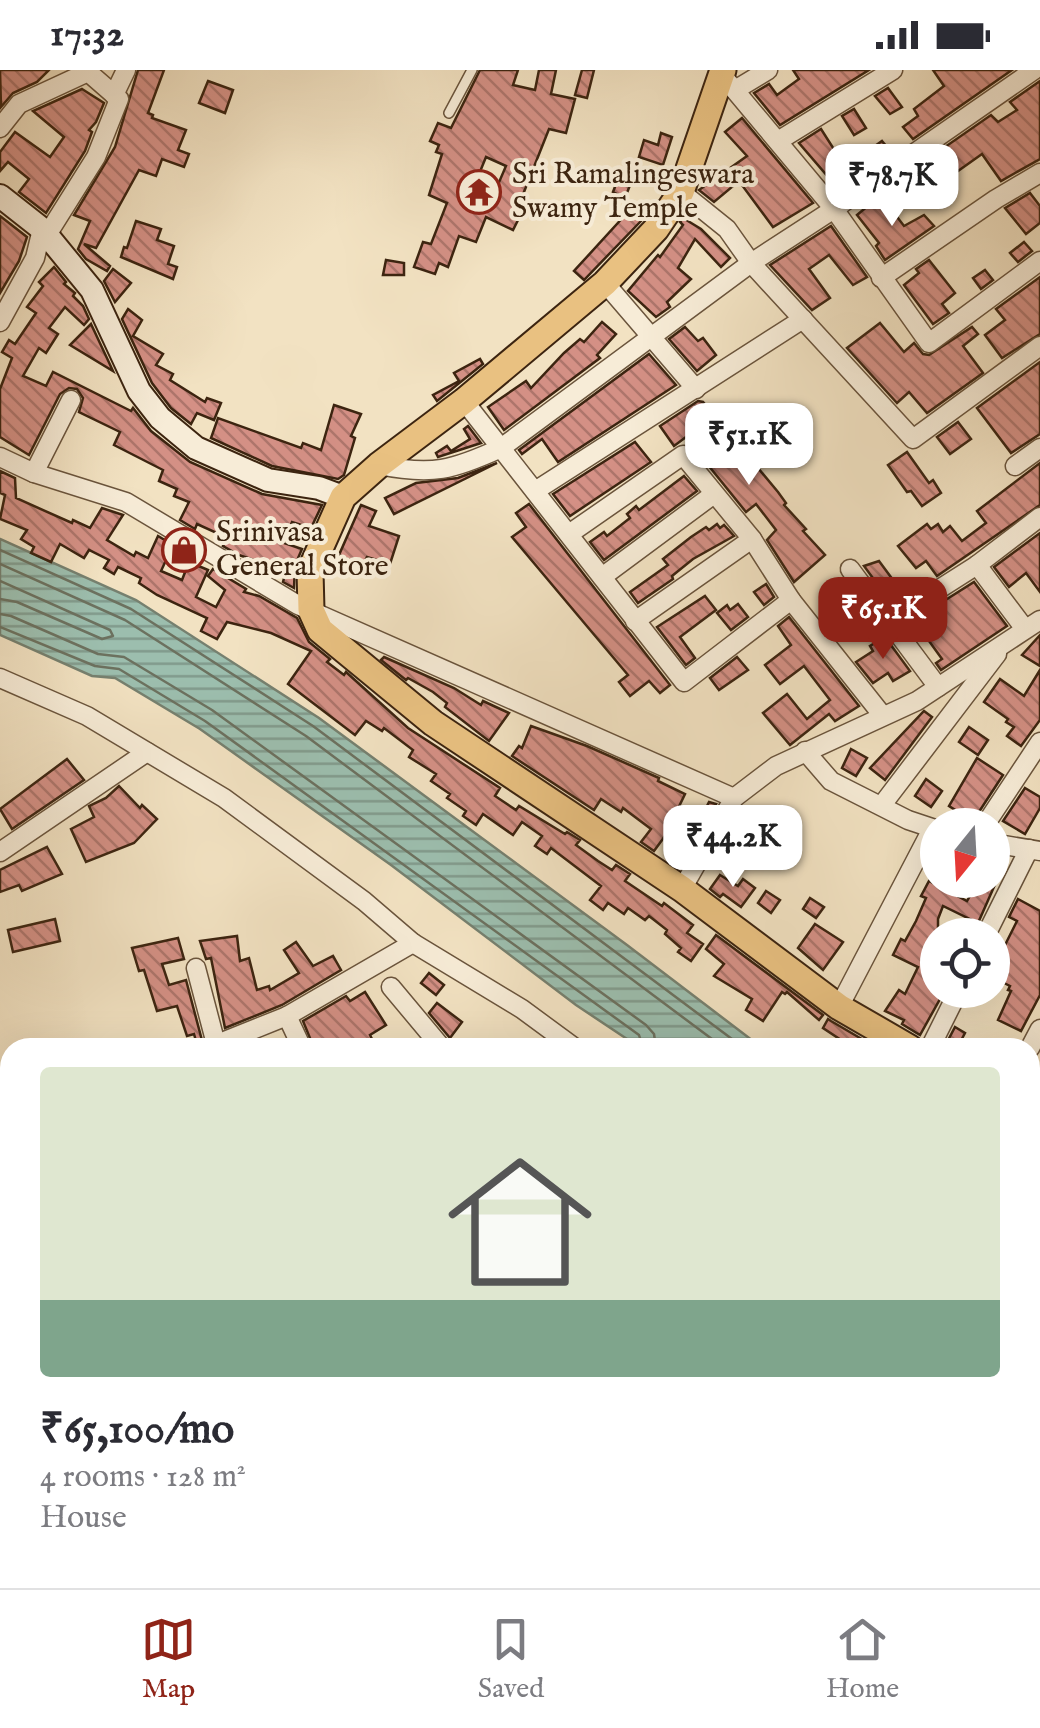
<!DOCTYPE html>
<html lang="en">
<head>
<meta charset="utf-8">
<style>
	:root { --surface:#fff; --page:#f2f2f3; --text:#2b2b33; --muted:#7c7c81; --line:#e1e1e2; --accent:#8f2418 }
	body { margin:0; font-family:"IM FELL English",serif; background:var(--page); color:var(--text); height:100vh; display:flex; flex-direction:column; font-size:38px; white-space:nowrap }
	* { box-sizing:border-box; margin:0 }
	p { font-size:32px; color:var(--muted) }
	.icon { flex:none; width:55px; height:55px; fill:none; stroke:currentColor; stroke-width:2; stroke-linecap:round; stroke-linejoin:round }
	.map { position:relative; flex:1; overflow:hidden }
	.side { position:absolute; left:0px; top:968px; width:1040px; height:552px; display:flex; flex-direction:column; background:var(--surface); border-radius:30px 30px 0 0; box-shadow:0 10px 40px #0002 }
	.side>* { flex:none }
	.needle { width:65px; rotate:198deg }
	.controls { position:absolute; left:920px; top:738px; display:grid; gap:20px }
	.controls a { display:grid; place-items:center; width:90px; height:90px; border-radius:50%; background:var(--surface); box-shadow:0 10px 40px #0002; font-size:50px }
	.price { position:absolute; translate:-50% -85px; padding:0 22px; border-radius:20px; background:#fff; color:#222; font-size:32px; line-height:65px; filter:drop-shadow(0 2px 5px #0008) }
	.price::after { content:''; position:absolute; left:50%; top:60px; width:30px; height:22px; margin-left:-15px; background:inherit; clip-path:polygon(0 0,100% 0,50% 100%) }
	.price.current { background:var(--accent); color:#fff }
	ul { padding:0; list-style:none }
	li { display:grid; align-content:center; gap:20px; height:530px; padding:0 40px }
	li+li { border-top:2px solid var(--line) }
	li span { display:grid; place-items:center; height:310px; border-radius:10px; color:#555 }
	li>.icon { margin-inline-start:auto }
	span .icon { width:180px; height:180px; fill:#fffc; stroke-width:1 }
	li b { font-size:42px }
	.status { display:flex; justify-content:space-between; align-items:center; height:70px; padding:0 50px; background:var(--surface); direction:ltr }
	.status svg { height:28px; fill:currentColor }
	.dock { display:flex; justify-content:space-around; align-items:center; height:140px; border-top:2px solid var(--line); background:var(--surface); font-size:28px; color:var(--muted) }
	.dock a { display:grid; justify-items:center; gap:5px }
	.dock .current { color:var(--accent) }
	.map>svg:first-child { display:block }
	.water { fill:url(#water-rules); stroke:#76806f; stroke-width:2.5 }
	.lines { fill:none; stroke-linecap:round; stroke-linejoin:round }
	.shore { stroke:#6c715f; stroke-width:2.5 }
	.building { fill:url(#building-back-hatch); stroke:#3c2410; stroke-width:2.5; fill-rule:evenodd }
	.lane-casing { stroke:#6a543c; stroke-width:12 }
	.street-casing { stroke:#6a543c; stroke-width:21 }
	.secondary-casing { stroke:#3c2410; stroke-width:26 }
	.primary-casing { stroke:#3c2410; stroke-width:29 }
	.path { stroke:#3c2410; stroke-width:2.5; stroke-dasharray:8 5; stroke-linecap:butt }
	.lane { stroke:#f7ecd7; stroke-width:9 }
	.street { stroke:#f7ecd7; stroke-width:18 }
	.secondary { stroke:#f7ecd7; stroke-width:22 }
	.primary { stroke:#e9c181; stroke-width:25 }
	.labels { text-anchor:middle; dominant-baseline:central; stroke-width:8; stroke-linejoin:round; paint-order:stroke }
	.poi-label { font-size:30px; fill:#3c2410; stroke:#f7ecd7; text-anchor:start }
</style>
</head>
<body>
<div class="status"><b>17:32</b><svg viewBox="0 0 49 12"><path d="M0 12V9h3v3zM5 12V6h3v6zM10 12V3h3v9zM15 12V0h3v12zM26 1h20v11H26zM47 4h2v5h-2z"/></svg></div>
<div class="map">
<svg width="1040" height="1518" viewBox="0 0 1040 1518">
	<defs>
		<pattern id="water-rules" width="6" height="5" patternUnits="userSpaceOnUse" patternTransform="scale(2.5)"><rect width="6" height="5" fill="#9cbeae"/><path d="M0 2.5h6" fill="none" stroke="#809a8c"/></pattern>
		<pattern id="building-back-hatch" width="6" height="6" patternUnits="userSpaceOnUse" patternTransform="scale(2.5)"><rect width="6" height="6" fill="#d49085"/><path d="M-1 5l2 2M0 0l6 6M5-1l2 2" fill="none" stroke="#ad756b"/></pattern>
	</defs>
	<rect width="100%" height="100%" fill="#f2e2c2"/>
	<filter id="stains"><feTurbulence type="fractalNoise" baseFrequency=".002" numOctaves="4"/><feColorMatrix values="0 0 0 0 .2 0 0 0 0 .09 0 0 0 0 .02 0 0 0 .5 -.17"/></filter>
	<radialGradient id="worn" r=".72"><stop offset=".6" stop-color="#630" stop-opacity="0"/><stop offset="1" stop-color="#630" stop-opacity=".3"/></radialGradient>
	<g class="water">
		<polygon points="0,469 136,530 319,648 627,875 761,977 639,977 576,935 391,795 200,659 115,608 92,606 0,565"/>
		<polygon points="1030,1177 1040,1184 1040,1271 1030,1263"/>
	</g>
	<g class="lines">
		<g class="shore">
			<polyline points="0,480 131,539 313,656 744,978"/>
			<polyline points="0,494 125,550 306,666 724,978"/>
			<polyline points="0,511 110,560 113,566 102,569 17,532 0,529"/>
			<polyline points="0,544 11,546 98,584 124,587 212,640 646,955 654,964 656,978"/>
			<polyline points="0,557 95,596 119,599 205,651 639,965 643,978"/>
		</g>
	</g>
	<g class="building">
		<polygon points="0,0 49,0 37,12 13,23 1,37"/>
		<polygon points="138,0 164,0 148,43 153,45 152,48 186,60 178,80 189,84 184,97 162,89 156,106 139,100 96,178 84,174 110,196 107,201 86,189 78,179 90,151 74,145 115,77"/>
		<path d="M 480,0 L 518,0 L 513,15 L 535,20 L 539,0 L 556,0 L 551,24 L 575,29 L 566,63 L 549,59 L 518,137 L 523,140 L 513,160 L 486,147 L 476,172 L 459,166 L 448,197 L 439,193 L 435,204 L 414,197 L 423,172 L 431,174 L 447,133 L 429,125 L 442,84 L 436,82 L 439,75 L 430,71 L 438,53 L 451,58 ZM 486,87 L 506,96 L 497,117 L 477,109 Z"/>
		<polygon points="582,0 594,0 587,28 575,25"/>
		<polygon points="793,0 869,0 780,55 754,23 769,14 777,25 799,9"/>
		<polygon points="933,0 1012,0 913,69 903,57 918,46 914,39 944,16"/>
		<polygon points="208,11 233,20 225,43 199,33"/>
		<polygon points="1040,11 1040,89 1001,111 982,84 951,106 947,100 894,132 886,118 991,45 998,52 1017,40 1010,32"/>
		<polygon points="888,18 902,37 890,44 875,26"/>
		<polygon points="82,19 104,33 96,52 89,60 92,62 85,81 46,143 19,122 29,109 8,92 0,101 0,82 15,62 50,87 64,67 33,41"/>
		<polygon points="854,39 866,58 854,65 842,46"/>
		<polygon points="742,48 813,133 773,157 739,111 714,132 699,120 747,86 725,62"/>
		<polygon points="821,59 835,81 837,80 855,104 836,116 799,73"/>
		<polygon points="661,63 672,67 663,95 639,87 644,70 658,75"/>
		<polygon points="882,71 892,83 873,97 865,83"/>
		<polygon points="620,104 632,110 625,128 613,122"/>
		<polygon points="1030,123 1040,136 1040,153 1026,164 1005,138"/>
		<polygon points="875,130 885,143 891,139 904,156 924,145 934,156 885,190 876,176 879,173 857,145"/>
		<polygon points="627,143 642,150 584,210 574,201"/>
		<polygon points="0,146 27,167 19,191 0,223"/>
		<polygon points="683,148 701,159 730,188 721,197 695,169 678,198 691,209 667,232 670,237 656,247 628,221 658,185 660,187 683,155 680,152"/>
		<polygon points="136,151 161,159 157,170 174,176 168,194 177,197 173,209 121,187 124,177 127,178"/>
		<polygon points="831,156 867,207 853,215 829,185 809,199 830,228 812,240 770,195"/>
		<polygon points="1024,172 1032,181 1018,192 1010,183"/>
		<polygon points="386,190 404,193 404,205 383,205"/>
		<polygon points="929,190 955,223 942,234 949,243 933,254 904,215 919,203 916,199"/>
		<polygon points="54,197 66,212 64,214 75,223 73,226 83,236 89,249 84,255 65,237 49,258 58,264 46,283 39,278 23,306 46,316 53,302 131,341 133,338 151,361 190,392 262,424 322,435 311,458 292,452 284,473 302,479 295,495 294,518 283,512 286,501 239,485 223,476 228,468 197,454 195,459 180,450 189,432 174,426 177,419 159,411 163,400 114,375 120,362 79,342 83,328 77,319 69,318 60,324 29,385 0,367 0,319 12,288 2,282 9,270 15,274 36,243 27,237 43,216 39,212"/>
		<polygon points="113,199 131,213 115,232 104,211"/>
		<polygon points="985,200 993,210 981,219 973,208"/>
		<polygon points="1040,207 1040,264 1002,288 985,265 1005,250 996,239"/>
		<polygon points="128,239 142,250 133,266 163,284 156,295 173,304 170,310 205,332 207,328 221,333 214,350 197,343 191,354 171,338 152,313 122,249"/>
		<polygon points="602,252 616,264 597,285 600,288 504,360 488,337 526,311 531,318 564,283 580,269 584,272"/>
		<polygon points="880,253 904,282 914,273 923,284 929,285 972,257 978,264 963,276 983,303 927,343 909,322 897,333 847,278"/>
		<polygon points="91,254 113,301 70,275"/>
		<polygon points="685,257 698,271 703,268 716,285 697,301 669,269"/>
		<polygon points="649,284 676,315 558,392 542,369 522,384 519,380"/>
		<polygon points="480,289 483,294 437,331 433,325 459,311 454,303"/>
		<polygon points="1040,292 1040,364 1011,383 977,338"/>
		<polygon points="698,331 703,332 778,422 786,433 784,435 806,459 803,461 825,485 794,512 767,470 776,460 756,434 746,442 704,390 718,376 702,355 674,376 660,356"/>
		<polygon points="334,335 361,344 351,366 355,368 344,405 338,409 272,396 211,368 218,348 301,378 303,373 321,380"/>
		<polygon points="958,352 971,369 950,384 937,367"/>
		<polygon points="468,356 481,373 438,387 436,383 447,376 451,381 470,369 464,359"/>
		<polygon points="635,372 651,392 570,446 553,424"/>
		<polygon points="907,382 929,413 933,410 941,423 922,436 911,421 907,422 888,395"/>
		<polygon points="497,393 394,444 385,428 416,413 458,408"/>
		<polygon points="1040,393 1040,435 937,506 926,491 916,498 898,476 927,454 931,459 938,454 943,462 950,456 962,471 986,453 977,441"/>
		<polygon points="0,401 15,408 16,428 72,453 73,450 90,458 102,438 123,445 107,470 134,486 136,482 148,488 158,466 173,475 161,501 182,510 189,492 208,500 196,527 216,537 225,520 208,506 213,499 246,519 244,522 259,526 297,548 309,572 330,589 327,592 344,605 346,602 408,658 500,718 495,726 516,740 519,736 565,764 567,762 580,770 576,775 598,791 612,800 616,795 630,804 625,811 662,836 664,833 693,855 687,863 703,874 691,891 678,882 681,878 665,864 667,860 649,846 645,850 628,838 624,844 608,833 603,840 590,830 601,816 551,778 547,784 535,776 542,766 522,752 513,765 483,744 476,755 463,746 466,741 447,728 450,724 431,711 436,704 409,687 413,680 384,658 382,661 366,651 355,665 288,614 311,581 271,563 227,552 217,569 201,561 207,548 157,525 139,513 141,508 118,497 114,504 104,498 109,490 89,480 84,488 60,474 51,492 31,483 34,477 21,469 27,460 0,449 5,425 0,423"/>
		<polygon points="684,406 697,421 604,490 590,472 604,462 607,466 630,448 627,444 636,436 639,440"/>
		<polygon points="529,434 670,615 660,623 649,611 630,626 619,612 628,605 512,467 526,457 516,443"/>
		<polygon points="361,435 376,441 369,456 399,466 390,494 367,487 362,496 339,485"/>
		<polygon points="717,454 720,458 724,455 734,466 693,489 672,506 673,509 638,533 630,522 668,495 663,489 691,467 706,457 709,460"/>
		<polygon points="1040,463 1040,522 1026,503 1009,517 994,497"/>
		<polygon points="879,491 893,510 888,513 900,529 892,534 864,496"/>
		<polygon points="974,512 1007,556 941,600 936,593 942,589 921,560 924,557 917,548"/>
		<polygon points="766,514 774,527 764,535 754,522"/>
		<polygon points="845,514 858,531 840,547 826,530"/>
		<polygon points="705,526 716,540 680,567 695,588 686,595 657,557"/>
		<polygon points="738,534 748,547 731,560 717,543 727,535 730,540"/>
		<polygon points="789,547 859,636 835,651 829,644 790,675 763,643 787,624 807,649 830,630 804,596 780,614 765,595 791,575 778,556"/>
		<polygon points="1040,565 1040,596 1022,585"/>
		<polygon points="885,567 910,601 893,611 888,603 873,613 856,592 873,581 870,576"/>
		<polygon points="384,587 454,618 481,635 483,631 509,643 489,671 445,637 447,633 433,622 408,608 406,610 381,590"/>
		<polygon points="737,587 748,600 719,620 710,608"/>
		<polygon points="1040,600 1040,650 1021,676 1007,666 1014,657 1006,652 1008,649 984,632 1000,609 1024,626"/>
		<polygon points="924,641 932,647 885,710 870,698"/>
		<polygon points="531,656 587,676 659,708 658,711 685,724 672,751 693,764 709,732 716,734 681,796 674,791 682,777 665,766 654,781 641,772 651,759 623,738 621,742 601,729 594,740 512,686 519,676 522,678"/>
		<polygon points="969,657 988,670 978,685 959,672"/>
		<polygon points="851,679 867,688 856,706 842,698"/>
		<polygon points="977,688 1003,705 973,751 949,736"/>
		<polygon points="67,689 84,710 12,759 0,739"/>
		<polygon points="926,709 942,721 931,737 915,726"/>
		<polygon points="119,716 140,738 142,735 157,749 134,773 86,792 71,759 94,747 89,736 106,728"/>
		<polygon points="1025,718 1040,727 1040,738 1025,764 1003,751"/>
		<polygon points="47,777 62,804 22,821 19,815 0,822 0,800"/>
		<polygon points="720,805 738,816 743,809 755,818 741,837 723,824 720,827 710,819"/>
		<polygon points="979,810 997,810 978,853 943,836 938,849 938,920 945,920 920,965 902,954 904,950 885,941 899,920 905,924 918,897 893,885 901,869 905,871 916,851 926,828 921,826 929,811 967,831"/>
		<polygon points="766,821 780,830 771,843 758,833"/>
		<polygon points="810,828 824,837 816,848 803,839"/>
		<polygon points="1018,829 1040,841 1040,925 1021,961 998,950 1011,921 1008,920 1010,916 992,907 992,881 996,875 1003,879 1017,851 1009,847"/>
		<polygon points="55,849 60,871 13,882 8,860"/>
		<polygon points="815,854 843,872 823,900 798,878"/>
		<polygon points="716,865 823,945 819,950 787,922 785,924 782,922 763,951 746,940 752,929 714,906 724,894 706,879"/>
		<polygon points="237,866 240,891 249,888 257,920 269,916 270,920 299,903 284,880 296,872 313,896 333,886 341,900 282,935 225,958 211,888 206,889 200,871"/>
		<polygon points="178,868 184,889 162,894 169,915 186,910 204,978 198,978 194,964 187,966 177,936 157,941 144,900 139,901 132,878"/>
		<polygon points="429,903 444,915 436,925 421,913"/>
		<polygon points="365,922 386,955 370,965 372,969 358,978 314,978 303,951 346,926 350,931"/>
		<polygon points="437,933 462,952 450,968 429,943"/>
		<polygon points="828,949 831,951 877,978 837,978 841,970 823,958"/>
		<polygon points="955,957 965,963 957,978 944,978"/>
	</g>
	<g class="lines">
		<g class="lane-casing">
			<polyline id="lane" points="449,43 472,0"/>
		</g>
		<g class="street-casing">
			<g id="street">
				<polyline points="722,5 834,139 929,273 1040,191"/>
				<polyline points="735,20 768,0"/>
				<polyline points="114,25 126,0"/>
				<polyline points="0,58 19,34 88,2 119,29 96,87 47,165"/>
				<polyline points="778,71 893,0"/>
				<polyline points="681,122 727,159 751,193 913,369 1040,276"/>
				<polyline points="881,208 996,129 1040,103"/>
				<polyline points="605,213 696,319"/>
				<polyline points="0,252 35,188 42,159"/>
				<polyline points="464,331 684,612 791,530"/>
				<polyline points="0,387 34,403 126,432 298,535 734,728"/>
				<path d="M 379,395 C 432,406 453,400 501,378 L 751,193 L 834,139 L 1034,0"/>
				<polyline points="1015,396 1040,378"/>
				<polyline points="34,403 71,330"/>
				<polyline points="535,421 803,249"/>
				<polyline points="569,464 683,385 752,469 791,530 883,646"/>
				<polyline points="977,495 1025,559"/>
				<polyline points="850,499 938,617"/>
				<polyline points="602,507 714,424"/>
				<polyline points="635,551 752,469"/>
				<polyline points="889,551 977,495 1040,447"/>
				<polyline points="0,608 87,646 224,728 364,831 413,873 522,939 575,978"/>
				<polyline points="805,681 831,711 908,750 938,760"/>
				<polyline points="882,735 997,584"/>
				<polyline points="985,755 1040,672"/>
				<polyline points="992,773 1040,781"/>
				<polyline points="0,782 147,682"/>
				<polyline points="682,819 734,728 776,696 917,631 1040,550"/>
				<polyline points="986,865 1029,779"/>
				<polyline points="196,898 217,978"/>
				<polyline points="391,917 442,978"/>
				<polyline points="839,937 932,759"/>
				<polyline points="287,946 302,978"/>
				<polyline points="217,974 287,946 413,873"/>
				<polyline points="930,978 959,920"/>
				<polyline points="1030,978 1040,959"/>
				<polyline points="0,1280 10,1276"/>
				<polyline points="1030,1358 1040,1368"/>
				<polyline points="407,1510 410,1518"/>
			</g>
		</g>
		<g class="secondary-casing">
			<g id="secondary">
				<polyline points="0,126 42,159 92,220 139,321 160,348 196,378 268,410 319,418 343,427"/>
				<polyline points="0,1476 9,1518"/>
			</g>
		</g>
		<g class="primary-casing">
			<g id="primary">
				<polyline points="723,0 681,122 656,159 605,213 464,331 379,395 343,427 310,501 311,540 320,560 433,653 682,819 839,937 910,978"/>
				<polyline points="1030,1061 1040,1069"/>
			</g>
		</g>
		<g class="path">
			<polyline points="176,1510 180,1518"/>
			<polyline points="217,1510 221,1518"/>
			<polyline points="283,1510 287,1518"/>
			<polyline points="307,1510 304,1511 307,1518"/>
			<polyline points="327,1510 330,1518"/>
			<polyline points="252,1518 269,1510"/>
			<polyline points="339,1518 354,1512"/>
		</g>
		<use href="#lane" class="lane"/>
		<use href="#street" class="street"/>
		<use href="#secondary" class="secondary"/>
		<use href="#primary" class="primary"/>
	</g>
	<defs>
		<g id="temple-ring" transform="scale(2.25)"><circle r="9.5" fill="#f7ecd7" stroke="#8f2418" stroke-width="1.5"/><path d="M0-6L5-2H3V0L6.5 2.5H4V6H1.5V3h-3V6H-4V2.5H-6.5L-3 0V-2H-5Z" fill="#8f2418"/></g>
		<g id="shop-ring" transform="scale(2.25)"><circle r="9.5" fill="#f7ecd7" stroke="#8f2418" stroke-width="1.5"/><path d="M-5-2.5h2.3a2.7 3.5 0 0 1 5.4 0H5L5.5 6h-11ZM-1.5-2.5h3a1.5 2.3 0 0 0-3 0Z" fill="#8f2418"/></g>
	</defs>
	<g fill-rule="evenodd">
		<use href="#temple-ring" x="479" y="122"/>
		<use href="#shop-ring" x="184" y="480"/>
	</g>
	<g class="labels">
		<g class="poi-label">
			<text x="512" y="105">Sri Ramalingeswara<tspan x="512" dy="34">Swamy Temple</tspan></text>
			<text x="216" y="463">Srinivasa<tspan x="216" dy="34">General Store</tspan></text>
		</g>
	</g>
	<rect width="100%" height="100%" filter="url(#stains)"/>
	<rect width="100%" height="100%" fill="url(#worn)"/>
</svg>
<div class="controls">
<a><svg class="needle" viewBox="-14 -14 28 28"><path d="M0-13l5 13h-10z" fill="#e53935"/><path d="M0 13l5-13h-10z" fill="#7c7c81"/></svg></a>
<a><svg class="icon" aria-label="locate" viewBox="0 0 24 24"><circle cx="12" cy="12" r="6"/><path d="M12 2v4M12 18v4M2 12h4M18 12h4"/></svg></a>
</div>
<b class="price" style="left:892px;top:159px">₹78.7K</b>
<b class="price" style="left:749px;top:418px">₹51.1K</b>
<b class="price current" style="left:883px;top:592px">₹65.1K</b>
<b class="price" style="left:733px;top:820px">₹44.2K</b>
<section class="side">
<ul>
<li><span style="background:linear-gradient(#dfe7d0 75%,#7fa58c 0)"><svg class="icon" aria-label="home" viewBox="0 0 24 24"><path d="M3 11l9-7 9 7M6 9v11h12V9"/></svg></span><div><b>₹65,100/mo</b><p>4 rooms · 128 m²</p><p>House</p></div></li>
</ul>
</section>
</div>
<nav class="dock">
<a class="current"><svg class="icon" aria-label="map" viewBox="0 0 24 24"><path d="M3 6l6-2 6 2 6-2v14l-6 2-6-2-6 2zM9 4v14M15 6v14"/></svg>Map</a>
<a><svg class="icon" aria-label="saved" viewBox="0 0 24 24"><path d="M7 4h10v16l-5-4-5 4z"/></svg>Saved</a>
<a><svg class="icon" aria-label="home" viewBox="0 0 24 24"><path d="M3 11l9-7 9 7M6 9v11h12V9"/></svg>Home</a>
</nav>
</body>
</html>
